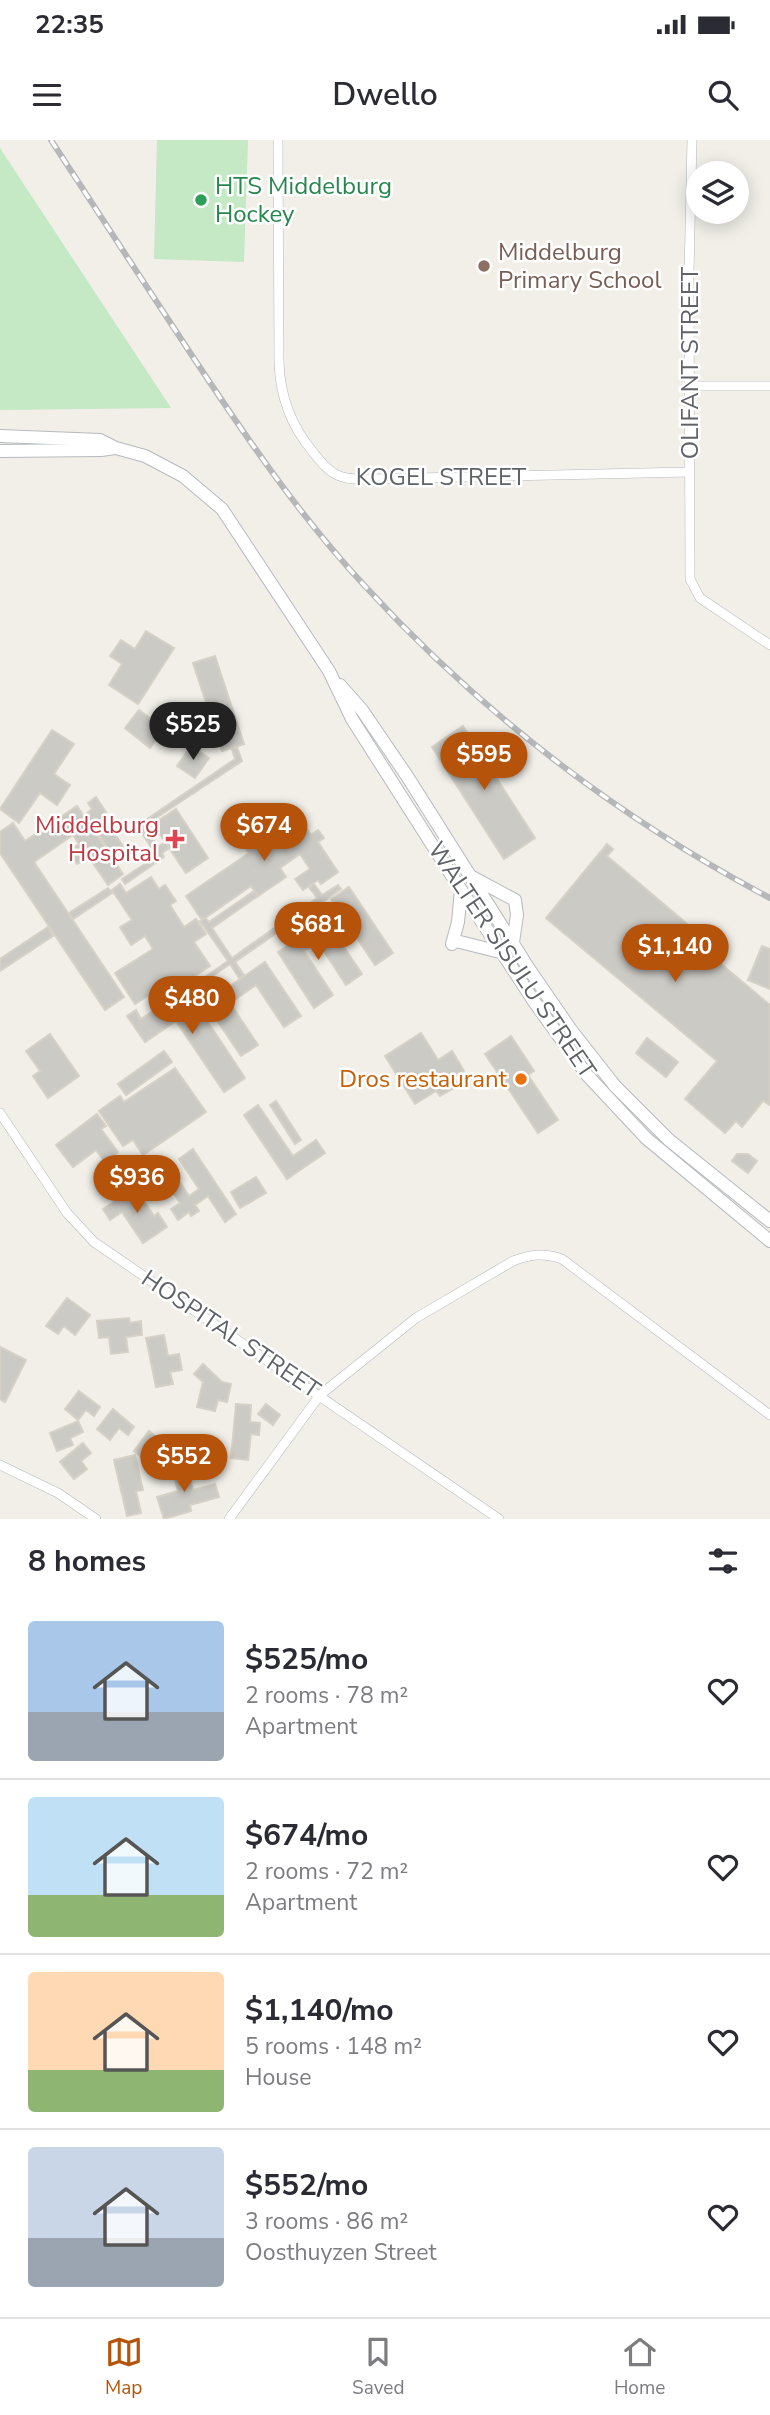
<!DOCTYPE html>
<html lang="en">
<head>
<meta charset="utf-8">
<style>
	:root { --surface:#fff; --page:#f2f2f3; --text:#2b2b33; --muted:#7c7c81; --line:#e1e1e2; --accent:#b45309 }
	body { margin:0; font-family:"Nunito Sans",sans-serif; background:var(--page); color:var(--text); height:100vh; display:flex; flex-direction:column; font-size:26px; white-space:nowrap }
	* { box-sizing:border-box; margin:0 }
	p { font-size:23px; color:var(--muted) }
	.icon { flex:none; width:38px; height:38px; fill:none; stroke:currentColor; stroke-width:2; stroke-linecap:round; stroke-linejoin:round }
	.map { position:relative; height:1379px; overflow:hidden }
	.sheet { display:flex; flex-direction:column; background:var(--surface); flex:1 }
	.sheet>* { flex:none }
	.buttons { position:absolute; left:686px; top:21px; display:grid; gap:14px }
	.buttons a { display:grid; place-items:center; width:63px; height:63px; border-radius:50%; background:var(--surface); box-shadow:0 4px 18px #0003; font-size:35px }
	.price { position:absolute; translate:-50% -60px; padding:0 16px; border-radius:24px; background:var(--accent); color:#fff; font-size:23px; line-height:46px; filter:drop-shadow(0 2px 4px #0008) }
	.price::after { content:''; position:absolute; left:50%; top:42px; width:21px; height:16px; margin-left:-10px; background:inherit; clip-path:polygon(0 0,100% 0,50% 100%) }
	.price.current { background:#222; color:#fff }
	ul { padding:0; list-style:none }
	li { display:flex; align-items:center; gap:21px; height:175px; padding:0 28px }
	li+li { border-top:2px solid var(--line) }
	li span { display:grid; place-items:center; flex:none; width:196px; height:140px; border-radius:7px; color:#555 }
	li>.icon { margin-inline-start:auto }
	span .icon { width:84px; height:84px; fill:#fffc; stroke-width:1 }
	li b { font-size:30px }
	h2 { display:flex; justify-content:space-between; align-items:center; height:84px; padding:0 28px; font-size:30px }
	.status { display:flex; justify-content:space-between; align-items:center; height:49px; padding:0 35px; background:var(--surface); direction:ltr }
	.status svg { height:19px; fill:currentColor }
	header { display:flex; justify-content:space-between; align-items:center; height:91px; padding:0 28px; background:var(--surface); font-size:32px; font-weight:600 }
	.menu { display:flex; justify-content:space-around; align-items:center; height:98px; border-top:2px solid var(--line); background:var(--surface); font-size:19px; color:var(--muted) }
	.menu a { display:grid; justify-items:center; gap:4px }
	.menu .current { color:var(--accent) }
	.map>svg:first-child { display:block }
	.green { fill:#c5e8c5 }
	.building { fill:#cccac5; stroke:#d6d1c6; stroke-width:2 }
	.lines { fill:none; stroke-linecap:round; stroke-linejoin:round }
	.minor-casing { stroke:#b5b8bc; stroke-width:10 }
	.secondary-casing { stroke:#b6babf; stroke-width:14 }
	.minor { stroke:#fff; stroke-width:9 }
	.secondary { stroke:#fff; stroke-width:12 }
	.rail-casing { stroke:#b6b7b8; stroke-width:6 }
	.rail { stroke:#fff; stroke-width:3.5; stroke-dasharray:10; stroke-linecap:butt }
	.leisure-dot { fill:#2e9e5b; stroke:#fff; stroke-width:2.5 }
	.education-dot { fill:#8d6e63; stroke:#fff; stroke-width:2.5 }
	.health-dot { fill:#e0444e; stroke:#fff; stroke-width:2.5 }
	.food-dot { fill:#e8710a; stroke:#fff; stroke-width:2.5 }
	.labels { text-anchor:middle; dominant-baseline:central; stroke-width:5; stroke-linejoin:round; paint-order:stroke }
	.leisure-label { font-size:24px; fill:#27864d; stroke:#fff; text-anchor:start }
	.education-label { font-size:24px; fill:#785e54; stroke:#fff; text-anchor:start }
	.street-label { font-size:24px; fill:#5f6368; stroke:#fff }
	.health-label { font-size:24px; fill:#be3a42; stroke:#fff; text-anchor:end }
	.food-label { font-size:24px; fill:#c56008; stroke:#fff; text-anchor:end }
</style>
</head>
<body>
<div class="status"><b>22:35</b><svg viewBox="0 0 49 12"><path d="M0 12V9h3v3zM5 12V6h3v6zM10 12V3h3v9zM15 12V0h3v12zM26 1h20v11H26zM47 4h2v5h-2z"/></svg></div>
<header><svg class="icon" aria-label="menu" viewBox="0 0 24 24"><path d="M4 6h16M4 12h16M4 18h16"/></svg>Dwello<svg class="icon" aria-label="search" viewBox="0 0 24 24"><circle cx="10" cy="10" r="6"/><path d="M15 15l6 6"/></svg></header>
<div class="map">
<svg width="770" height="1379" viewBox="0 0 770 1379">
	<rect width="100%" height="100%" fill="#f1efe8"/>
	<g class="green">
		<polygon points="157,0 248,0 244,122 154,119"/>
		<polygon points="0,8 171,268 0,270"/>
	</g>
	<g class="building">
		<polygon points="146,491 174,508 138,564 109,545 122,524 110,516 121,500 135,509"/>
		<polygon points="215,516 244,604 222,611 193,523"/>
		<polygon points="139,570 164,589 150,608 125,588"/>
		<polygon points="463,586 535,698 504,719 432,607"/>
		<polygon points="52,590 74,604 54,634 70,645 57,665 40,653 19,683 0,669"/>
		<polygon points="191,606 209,618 195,638 177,626"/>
		<polygon points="237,607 242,621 144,686 158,707 165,702 169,708 162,713 164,717 125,744 122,739 157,716 137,686 235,619 232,609"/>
		<polygon points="96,657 106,672 102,675 123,706 112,714 85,675 92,669 88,663"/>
		<polygon points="77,666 123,734 108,745 88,716 77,724 68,711 79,704 73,695 34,722 124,857 105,870 0,713 0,692 13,683 25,701"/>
		<polygon points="176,669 208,718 186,733 153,684"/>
		<polygon points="296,672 311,695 318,690 324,698 318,702 338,732 321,744 318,740 303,750 295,739 310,729 300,714 280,728 286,737 258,756 251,746 202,780 186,756 249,713 228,683 243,673 259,697"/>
		<polygon points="607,704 613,709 607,716 719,811 714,818 770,865 770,965 763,961 742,987 736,981 725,993 685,959 717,921 546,778"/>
		<polygon points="151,737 159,749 165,745 176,761 170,765 184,787 196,779 206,794 194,802 210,826 178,847 173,839 135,864 115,833 153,809 145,796 131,805 120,787 132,780 112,750 120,744 126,753"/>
		<polygon points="314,744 322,755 338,745 341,749 293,783 301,795 297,798 288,785 235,822 244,835 239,838 230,824 194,849 192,846 228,821 200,781 205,778 209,782 254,751 258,756 212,788 232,818 317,758 309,747"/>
		<polygon points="349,747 393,813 375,825 331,759"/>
		<polygon points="108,748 112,753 73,779 69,773"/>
		<polygon points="326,780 362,834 346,845 318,802 304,811 333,855 314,868 278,812"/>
		<polygon points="48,787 53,796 0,831 0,819"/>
		<polygon points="762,806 770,809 770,849 748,840"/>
		<polygon points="265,822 301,876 284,887 256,845 230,863 258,905 241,916 205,863"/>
		<polygon points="186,849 245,938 224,952 176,881 145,902 127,876 136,870 141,879"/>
		<polygon points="421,893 438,920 452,911 464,931 454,937 459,945 440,956 436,951 415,964 385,916"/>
		<polygon points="50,894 79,936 48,958 33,936 40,931 26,911"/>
		<polygon points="511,896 534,931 528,935 558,980 538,993 485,914"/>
		<polygon points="647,898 678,922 666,937 636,913"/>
		<polygon points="164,911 172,922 126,955 118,944"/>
		<polygon points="175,928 206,972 143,1015 133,1000 123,1006 99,971 120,956 124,962"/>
		<polygon points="276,961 301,1000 295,1004 270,965"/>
		<polygon points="258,965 293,1016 316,1000 325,1013 287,1039 244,975"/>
		<polygon points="97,974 106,986 101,989 118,1012 105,1022 96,1010 73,1027 56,1005"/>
		<polygon points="193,1009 236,1074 225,1082 208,1056 195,1065 199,1071 191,1076 189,1072 178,1080 171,1069 180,1063 165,1041 175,1035 189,1056 199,1049 179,1019"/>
		<polygon points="737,1014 748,1014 757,1021 748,1033 732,1021"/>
		<polygon points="256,1037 266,1053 240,1068 231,1052"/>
		<polygon points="135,1048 154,1076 158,1073 167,1087 143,1103 122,1072 110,1080 103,1069"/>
		<polygon points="67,1158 90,1175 75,1195 64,1186 58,1194 46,1186"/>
		<polygon points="129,1178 130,1183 141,1181 142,1195 126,1197 128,1212 111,1214 109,1197 99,1198 97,1181"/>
		<polygon points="164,1195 168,1216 179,1214 182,1230 170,1232 173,1244 156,1247 146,1198"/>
		<polygon points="0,1207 26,1220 5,1262 0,1259"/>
		<polygon points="203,1224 222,1242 231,1244 227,1262 218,1260 215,1271 197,1267 203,1242 194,1234"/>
		<polygon points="79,1251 100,1267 94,1276 86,1270 78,1280 65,1269"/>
		<polygon points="236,1264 251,1265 250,1282 260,1283 259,1295 251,1294 248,1320 231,1318"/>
		<polygon points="266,1264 280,1275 273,1285 258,1274"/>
		<polygon points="113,1269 134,1287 128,1295 119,1288 110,1300 97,1289"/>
		<polygon points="78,1281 83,1292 70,1298 73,1305 57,1311 50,1293"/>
		<polygon points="149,1291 174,1311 167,1320 155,1310 146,1321 134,1311"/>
		<polygon points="83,1303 91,1313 81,1321 87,1329 74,1339 60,1322"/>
		<polygon points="135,1315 143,1350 136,1351 141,1373 127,1376 114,1320"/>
		<polygon points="185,1321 193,1350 215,1344 219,1357 190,1365 191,1371 164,1379 157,1357 178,1351 171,1326"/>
	</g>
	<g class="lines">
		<g class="minor-casing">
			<g id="minor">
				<path d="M 278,0 L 279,222 C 280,257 291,286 313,312 C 320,321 327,330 337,335 C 347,340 358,339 369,339 L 689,332"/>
				<polyline points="692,0 689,134 690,439 700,458 770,505"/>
				<polyline points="690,246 770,246"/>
				<polyline points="0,973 67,1073 94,1102 499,1379"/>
				<polyline points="0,1325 58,1353 96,1379"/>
				<path d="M 229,1379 L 320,1255 L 416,1178 L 513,1121 C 531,1114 544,1113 562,1119 L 770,1275"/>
			</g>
		</g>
		<g class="secondary-casing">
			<g id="secondary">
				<polyline points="0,296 100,300 116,308 145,316 183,336 222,369 329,531 352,579 461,750 535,863 587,935 646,998 770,1101"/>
				<polyline points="0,311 101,310 115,308"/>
				<polyline points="340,545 362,570 407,636 529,829 571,890 615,946 669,1000 770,1081"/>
				<polyline points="472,737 515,760 517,775 513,802"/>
				<polyline points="456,801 504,813"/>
				<polyline points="452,804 458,782 461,750"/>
			</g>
		</g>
		<use href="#minor" class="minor"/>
		<use href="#secondary" class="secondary"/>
		<g class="rail-casing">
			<path id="rail" d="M 51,0 C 97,71 144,143 191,214 C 244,294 298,374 363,444 C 480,572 617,677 770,758"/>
		</g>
		<use href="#rail" class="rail"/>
	</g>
	<circle class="leisure-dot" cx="201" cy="60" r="7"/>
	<circle class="education-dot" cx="484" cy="126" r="7"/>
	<path class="health-dot" d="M171.5 688.5h7v7h7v7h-7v7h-7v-7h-7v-7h7z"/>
	<circle class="food-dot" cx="521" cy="939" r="7"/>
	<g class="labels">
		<g class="leisure-label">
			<text x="215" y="46">HTS Middelburg<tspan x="215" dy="28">Hockey</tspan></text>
		</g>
		<g class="education-label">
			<text x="498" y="112">Middelburg<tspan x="498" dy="28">Primary School</tspan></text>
		</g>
		<g class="street-label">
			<text transform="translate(690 223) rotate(-90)">OLIFANT STREET</text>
			<text x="441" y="337">KOGEL STREET</text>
			<text transform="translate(512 820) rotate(56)">WALTER SISULU STREET</text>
			<text transform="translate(231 1194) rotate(34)">HOSPITAL STREET</text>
		</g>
		<g class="health-label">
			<text x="159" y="685">Middelburg<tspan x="159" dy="28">Hospital</tspan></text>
		</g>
		<g class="food-label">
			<text x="507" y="939">Dros restaurant</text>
		</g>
	</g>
</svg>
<div class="buttons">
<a><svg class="icon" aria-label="layers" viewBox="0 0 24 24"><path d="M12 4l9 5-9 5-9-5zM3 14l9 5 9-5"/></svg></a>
</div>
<b class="price current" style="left:193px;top:622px">$525</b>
<b class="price" style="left:484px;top:652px">$595</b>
<b class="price" style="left:264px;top:723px">$674</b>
<b class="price" style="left:318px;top:822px">$681</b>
<b class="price" style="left:675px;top:844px">$1,140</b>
<b class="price" style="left:192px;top:896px">$480</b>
<b class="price" style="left:137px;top:1075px">$936</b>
<b class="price" style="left:184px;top:1354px">$552</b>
</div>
<section class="sheet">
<h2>8 homes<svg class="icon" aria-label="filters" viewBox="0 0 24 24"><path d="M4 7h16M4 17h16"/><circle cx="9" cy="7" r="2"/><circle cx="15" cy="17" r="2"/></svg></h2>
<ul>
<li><span style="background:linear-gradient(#a9c7e8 65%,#9aa5b1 0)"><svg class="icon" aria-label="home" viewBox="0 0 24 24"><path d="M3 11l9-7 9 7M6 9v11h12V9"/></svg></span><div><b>$525/mo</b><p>2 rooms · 78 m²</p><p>Apartment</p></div><svg class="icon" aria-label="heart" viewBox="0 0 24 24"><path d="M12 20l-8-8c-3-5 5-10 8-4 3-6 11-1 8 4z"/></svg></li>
<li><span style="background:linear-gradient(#bfe0f5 70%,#8fb573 0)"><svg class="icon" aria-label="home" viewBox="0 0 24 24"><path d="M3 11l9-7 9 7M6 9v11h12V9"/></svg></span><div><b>$674/mo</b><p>2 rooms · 72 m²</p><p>Apartment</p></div><svg class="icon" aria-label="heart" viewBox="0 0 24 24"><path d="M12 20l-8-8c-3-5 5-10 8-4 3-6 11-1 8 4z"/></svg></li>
<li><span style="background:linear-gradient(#ffd9b3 70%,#8fb573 0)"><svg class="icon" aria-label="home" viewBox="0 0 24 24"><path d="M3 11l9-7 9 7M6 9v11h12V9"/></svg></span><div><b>$1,140/mo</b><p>5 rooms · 148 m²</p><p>House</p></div><svg class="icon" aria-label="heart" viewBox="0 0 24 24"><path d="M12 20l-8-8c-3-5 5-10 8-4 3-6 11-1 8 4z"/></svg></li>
<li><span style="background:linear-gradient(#c9d6e8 65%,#9aa5b1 0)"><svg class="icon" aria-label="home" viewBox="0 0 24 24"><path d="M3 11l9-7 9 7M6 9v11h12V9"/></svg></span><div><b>$552/mo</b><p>3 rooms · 86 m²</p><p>Oosthuyzen Street</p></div><svg class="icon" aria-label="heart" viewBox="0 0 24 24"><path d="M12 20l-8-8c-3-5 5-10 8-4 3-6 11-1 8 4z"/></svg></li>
</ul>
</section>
<nav class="menu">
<a class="current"><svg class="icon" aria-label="map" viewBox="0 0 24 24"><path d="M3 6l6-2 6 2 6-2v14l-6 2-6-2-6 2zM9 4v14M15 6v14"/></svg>Map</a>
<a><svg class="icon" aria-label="saved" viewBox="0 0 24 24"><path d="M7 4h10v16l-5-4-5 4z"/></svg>Saved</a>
<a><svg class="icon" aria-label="home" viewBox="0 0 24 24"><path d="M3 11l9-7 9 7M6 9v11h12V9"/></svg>Home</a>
</nav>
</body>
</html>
